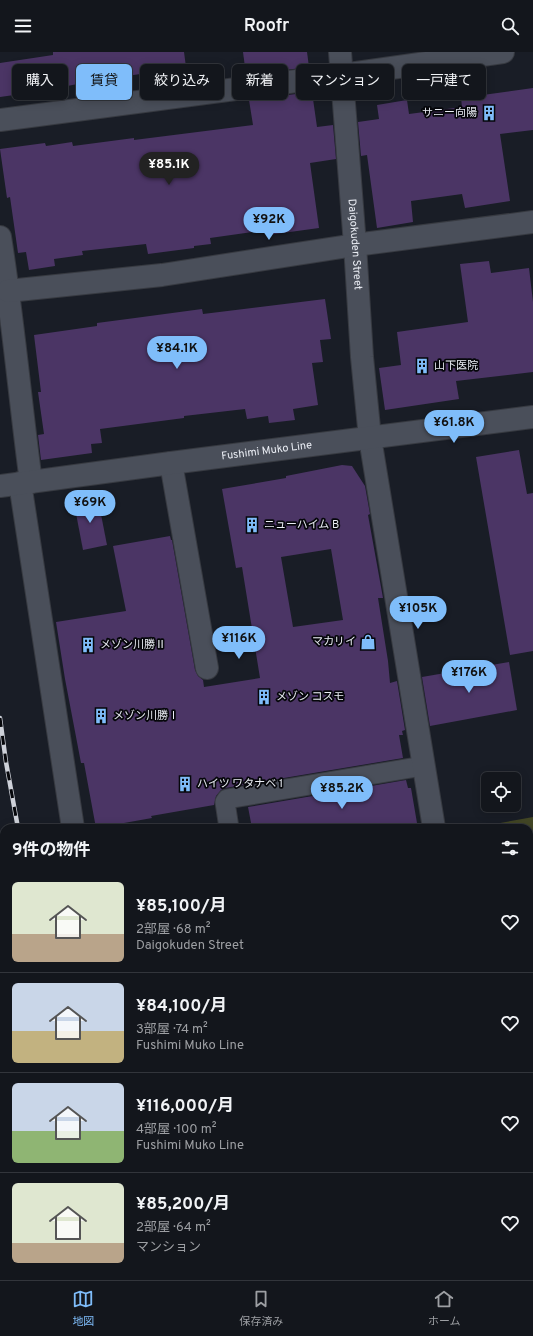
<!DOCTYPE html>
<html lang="ja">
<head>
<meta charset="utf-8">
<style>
	:root { --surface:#13161c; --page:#202329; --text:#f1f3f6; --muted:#9d9fa3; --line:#32353b; --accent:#7fbdfa }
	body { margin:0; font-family:Overpass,"Noto Sans JP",sans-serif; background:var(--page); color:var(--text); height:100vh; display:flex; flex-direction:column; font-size:15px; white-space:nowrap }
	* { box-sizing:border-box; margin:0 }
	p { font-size:13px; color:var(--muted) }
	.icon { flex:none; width:22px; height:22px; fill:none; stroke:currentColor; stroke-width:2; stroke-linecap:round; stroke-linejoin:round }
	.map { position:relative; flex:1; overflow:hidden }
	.sheet { position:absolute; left:0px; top:772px; width:533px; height:456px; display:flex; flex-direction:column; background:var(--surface); border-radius:12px 12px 0 0; box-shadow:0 2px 10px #0003,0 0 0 1px var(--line) }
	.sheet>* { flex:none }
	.guide { position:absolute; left:12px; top:12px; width:509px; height:36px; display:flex; gap:8px }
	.fabs { position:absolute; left:481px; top:720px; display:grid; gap:8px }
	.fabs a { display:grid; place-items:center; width:40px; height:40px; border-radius:6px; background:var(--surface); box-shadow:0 2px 10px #0003,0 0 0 1px var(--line); font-size:20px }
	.price { position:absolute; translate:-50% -34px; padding:0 9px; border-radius:14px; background:var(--accent); color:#111; font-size:13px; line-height:26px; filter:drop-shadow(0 1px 2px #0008) }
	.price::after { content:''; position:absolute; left:50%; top:24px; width:12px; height:9px; margin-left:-6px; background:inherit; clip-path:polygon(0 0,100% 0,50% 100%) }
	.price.selected { background:#222; color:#fff }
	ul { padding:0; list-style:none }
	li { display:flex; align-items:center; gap:12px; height:100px; padding:0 12px }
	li+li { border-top:1px solid var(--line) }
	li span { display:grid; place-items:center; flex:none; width:112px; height:80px; border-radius:6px; color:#555 }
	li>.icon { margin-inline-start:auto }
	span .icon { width:48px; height:48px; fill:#fffc; stroke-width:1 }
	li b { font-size:17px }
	h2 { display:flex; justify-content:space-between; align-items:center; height:48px; padding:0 12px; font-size:17px }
	.chip { padding:0 14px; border-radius:6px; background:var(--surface); box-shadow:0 2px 10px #0003,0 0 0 1px var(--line); font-size:14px; line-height:36px }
	.chip.selected { background:var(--accent); color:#111 }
	header { display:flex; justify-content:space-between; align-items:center; height:52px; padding:0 12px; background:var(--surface); font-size:18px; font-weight:600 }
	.tab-bar { display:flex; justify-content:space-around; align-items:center; height:56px; border-top:1px solid var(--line); background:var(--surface); font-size:11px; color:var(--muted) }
	.tab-bar a { display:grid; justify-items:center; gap:2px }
	.tab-bar .selected { color:var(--accent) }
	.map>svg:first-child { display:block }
	.green { fill:#424625 }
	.building { fill:#4b3565; fill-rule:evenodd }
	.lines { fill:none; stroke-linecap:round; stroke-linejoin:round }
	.service-casing { stroke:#373a41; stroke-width:21 }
	.minor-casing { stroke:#373a41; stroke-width:24 }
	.secondary-casing { stroke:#373a41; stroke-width:24 }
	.service { stroke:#4a4f5a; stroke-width:19 }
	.minor { stroke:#4a4f5a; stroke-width:22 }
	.secondary { stroke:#4a4f5a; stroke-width:22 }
	.rail-casing { stroke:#ced1d9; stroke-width:4.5 }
	.rail { stroke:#06070b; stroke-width:3; stroke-dasharray:9; stroke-linecap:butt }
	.labels { text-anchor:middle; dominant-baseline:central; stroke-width:3.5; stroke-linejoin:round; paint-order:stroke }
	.poi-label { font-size:11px; fill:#eaedf4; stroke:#06070b; text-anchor:start }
	.street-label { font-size:11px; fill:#eaedf4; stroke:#06070b }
</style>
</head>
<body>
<header><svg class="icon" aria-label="menu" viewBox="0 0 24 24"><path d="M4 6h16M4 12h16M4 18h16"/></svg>Roofr<svg class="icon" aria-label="search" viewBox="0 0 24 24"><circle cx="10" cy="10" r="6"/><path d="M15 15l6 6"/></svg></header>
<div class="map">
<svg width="533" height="1228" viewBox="0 0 533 1228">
	<rect width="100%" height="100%" fill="#191d26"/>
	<g class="green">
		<polygon points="533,765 533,865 529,866 529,776 472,776"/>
		<polygon points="4,987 4,1224 60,1224 61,1228 0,1228 0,988"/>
		<polygon points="173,1224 217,1224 218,1228 173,1228"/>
	</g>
	<g class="building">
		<polygon points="53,0 184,0 186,15 88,30 57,36 57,37 0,45 0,11 53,3"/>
		<polygon points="243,0 307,0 309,15 246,23"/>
		<polygon points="533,36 533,78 500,82 510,149 465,156 462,142 411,149 413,170 377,176 367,103 361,104 358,70 379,67 377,53 407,48 409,62 462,55 461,46"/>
		<polygon points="312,40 317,75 333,73 336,107 310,111 319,176 268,183 267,178 210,186 211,192 194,194 194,196 148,202 146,192 82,199 83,203 54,207 55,214 29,218 26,200 18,201 10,145 7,146 0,97 45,91 46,94 72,90 73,94 134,86 134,88 253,73 249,48"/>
		<polygon points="489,209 491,221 529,216 533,250 533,320 456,329 459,347 385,358 379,316 401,313 397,280 468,270 460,212"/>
		<polygon points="325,247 331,287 320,288 323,310 312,311 318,353 293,357 295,368 269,371 268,364 247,367 245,357 184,364 184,366 100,377 102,391 91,392 92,401 41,408 38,383 44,382 38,340 41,340 34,283 97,274 97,271 135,266 202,257 203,262"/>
		<polygon points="519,398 527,442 533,441 533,599 510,603 476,405"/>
		<path d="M 342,413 L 352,414 L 365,434 L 370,462 L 368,463 L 383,546 L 378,546 L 388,609 L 390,631 L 397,629 L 405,678 L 402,679 L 403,683 L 399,683 L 403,706 L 225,736 L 221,738 L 216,744 L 214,753 L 151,764 L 152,766 L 96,776 L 84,711 L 81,711 L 65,627 L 56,570 L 126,559 L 113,494 L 170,484 L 171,488 L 172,488 L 195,618 L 198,624 L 203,628 L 204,635 L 260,626 L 242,515 L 236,516 L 222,437 L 286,426 L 286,424 ZM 331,497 L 343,568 L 293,575 L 281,505 Z"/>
		<polygon points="98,447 107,493 83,498 74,451"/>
		<polygon points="509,610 517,658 430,674 422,625"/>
		<polygon points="406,728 408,736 411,736 417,771 391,776 252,776 248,755"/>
	</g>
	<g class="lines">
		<g class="service-casing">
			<polyline id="service" points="229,776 225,750 227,747 423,714"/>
		</g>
		<g class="minor-casing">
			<g id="minor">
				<path id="s1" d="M 340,0 L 355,193 L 362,305 L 370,386 L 434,776"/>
				<polyline points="0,68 342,23 503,0"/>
				<path d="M 0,185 C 13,266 20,348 31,430"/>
				<polyline points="8,239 162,223 355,193 533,170"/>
				<polyline points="171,411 207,616"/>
				<polyline points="20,431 73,776"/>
				<polyline points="529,937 533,937"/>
				<polyline points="157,1224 158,1228"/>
				<polyline points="511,1224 511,1228"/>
				<polyline points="373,1228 396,1224"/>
			</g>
		</g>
		<g class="secondary-casing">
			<g id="secondary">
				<path id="s2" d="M 0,434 L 171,411 L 533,365"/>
			</g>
		</g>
		<use href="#service" class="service"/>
		<use href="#minor" class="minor"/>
		<use href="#secondary" class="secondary"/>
		<g class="rail-casing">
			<g id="rail">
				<polyline points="0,666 6,710 18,776"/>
				<polyline points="0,783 4,806"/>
				<polyline points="89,1224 90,1228"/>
				<polyline points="109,1224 110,1228"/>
			</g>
		</g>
		<use href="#rail" class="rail"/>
	</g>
	<defs>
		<g id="building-bare" transform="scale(1.2)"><path d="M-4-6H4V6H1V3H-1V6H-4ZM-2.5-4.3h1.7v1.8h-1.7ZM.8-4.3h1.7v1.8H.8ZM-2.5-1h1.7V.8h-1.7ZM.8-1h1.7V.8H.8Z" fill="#7fbdfa" stroke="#06070b" stroke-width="2.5" paint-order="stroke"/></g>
		<g id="shop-bare" transform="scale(1.2)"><path d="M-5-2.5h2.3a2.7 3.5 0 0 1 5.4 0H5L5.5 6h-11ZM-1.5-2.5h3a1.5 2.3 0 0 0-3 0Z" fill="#7fbdfa" stroke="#06070b" stroke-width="2.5" paint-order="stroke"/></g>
	</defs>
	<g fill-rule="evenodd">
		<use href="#building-bare" x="489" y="61"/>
		<use href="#building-bare" x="422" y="314"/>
		<use href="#building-bare" x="252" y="473"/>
		<use href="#shop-bare" x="368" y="590"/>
		<use href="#building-bare" x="88" y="593"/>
		<use href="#building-bare" x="264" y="645"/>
		<use href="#building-bare" x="101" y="664"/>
		<use href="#building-bare" x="185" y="732"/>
	</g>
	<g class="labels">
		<g class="poi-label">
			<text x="477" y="61" text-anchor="end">サニー向陽</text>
			<text x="434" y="314">山下医院</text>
			<text x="264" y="473">ニューハイム B</text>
			<text x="356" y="590" text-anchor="end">マカリイ</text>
			<text x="100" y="593">メゾン川勝Ⅱ</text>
			<text x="276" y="645">メゾン コスモ</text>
			<text x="113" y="664">メゾン川勝Ⅰ</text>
			<text x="197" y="732">ハイツ ワタナベ 1</text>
		</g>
		<g class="street-label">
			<text stroke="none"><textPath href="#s1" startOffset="193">Daigokuden Street</textPath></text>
			<text stroke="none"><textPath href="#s2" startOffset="269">Fushimi Muko Line</textPath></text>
		</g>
	</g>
</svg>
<div class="fabs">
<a><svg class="icon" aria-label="locate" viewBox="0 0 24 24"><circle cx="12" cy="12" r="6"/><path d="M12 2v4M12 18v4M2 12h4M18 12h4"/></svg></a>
</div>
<b class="price selected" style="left:169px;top:134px">¥85.1K</b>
<b class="price" style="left:269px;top:189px">¥92K</b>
<b class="price" style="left:177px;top:318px">¥84.1K</b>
<b class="price" style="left:454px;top:392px">¥61.8K</b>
<b class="price" style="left:90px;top:472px">¥69K</b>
<b class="price" style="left:418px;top:578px">¥105K</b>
<b class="price" style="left:239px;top:608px">¥116K</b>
<b class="price" style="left:469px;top:642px">¥176K</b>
<b class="price" style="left:342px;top:758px">¥85.2K</b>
<div class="guide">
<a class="chip">購入</a>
<a class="chip selected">賃貸</a>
<a class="chip">絞り込み</a>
<a class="chip">新着</a>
<a class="chip">マンション</a>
<a class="chip">一戸建て</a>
</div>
<section class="sheet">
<h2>9件の物件<svg class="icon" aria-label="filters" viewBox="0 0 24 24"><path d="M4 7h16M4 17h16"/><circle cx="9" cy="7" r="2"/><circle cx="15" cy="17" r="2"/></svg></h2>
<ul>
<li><span style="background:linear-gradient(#dfe7d0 65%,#b9a48a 0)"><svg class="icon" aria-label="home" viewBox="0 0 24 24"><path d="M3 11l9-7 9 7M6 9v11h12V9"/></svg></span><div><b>¥85,100/月</b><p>2部屋 · 68 m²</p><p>Daigokuden Street</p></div><svg class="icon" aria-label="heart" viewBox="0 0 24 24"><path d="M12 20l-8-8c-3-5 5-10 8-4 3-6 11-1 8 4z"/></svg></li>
<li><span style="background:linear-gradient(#c9d6e8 60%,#c2b280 0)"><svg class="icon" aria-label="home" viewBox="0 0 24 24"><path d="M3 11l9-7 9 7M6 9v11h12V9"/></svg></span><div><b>¥84,100/月</b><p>3部屋 · 74 m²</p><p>Fushimi Muko Line</p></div><svg class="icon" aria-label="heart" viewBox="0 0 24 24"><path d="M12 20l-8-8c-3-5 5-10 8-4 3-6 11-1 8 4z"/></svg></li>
<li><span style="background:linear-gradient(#c9d6e8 60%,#8fb573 0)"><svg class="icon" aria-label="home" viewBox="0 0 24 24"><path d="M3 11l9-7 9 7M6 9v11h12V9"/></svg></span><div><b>¥116,000/月</b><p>4部屋 · 100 m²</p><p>Fushimi Muko Line</p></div><svg class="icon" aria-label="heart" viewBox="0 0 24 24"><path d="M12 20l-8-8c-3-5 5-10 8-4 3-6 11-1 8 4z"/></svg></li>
<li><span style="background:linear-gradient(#dfe7d0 75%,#b9a48a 0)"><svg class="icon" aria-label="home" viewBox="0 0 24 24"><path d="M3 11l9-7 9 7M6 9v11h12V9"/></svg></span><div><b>¥85,200/月</b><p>2部屋 · 64 m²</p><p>マンション</p></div><svg class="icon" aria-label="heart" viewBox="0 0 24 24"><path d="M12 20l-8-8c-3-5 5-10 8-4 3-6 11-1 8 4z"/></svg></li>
</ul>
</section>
</div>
<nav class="tab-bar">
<a class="selected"><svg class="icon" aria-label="map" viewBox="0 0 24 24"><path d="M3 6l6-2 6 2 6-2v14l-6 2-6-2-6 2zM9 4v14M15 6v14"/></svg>地図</a>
<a><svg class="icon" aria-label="saved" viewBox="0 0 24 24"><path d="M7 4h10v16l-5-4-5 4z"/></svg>保存済み</a>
<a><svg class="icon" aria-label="home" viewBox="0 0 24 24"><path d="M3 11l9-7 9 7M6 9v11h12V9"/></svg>ホーム</a>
</nav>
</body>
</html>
